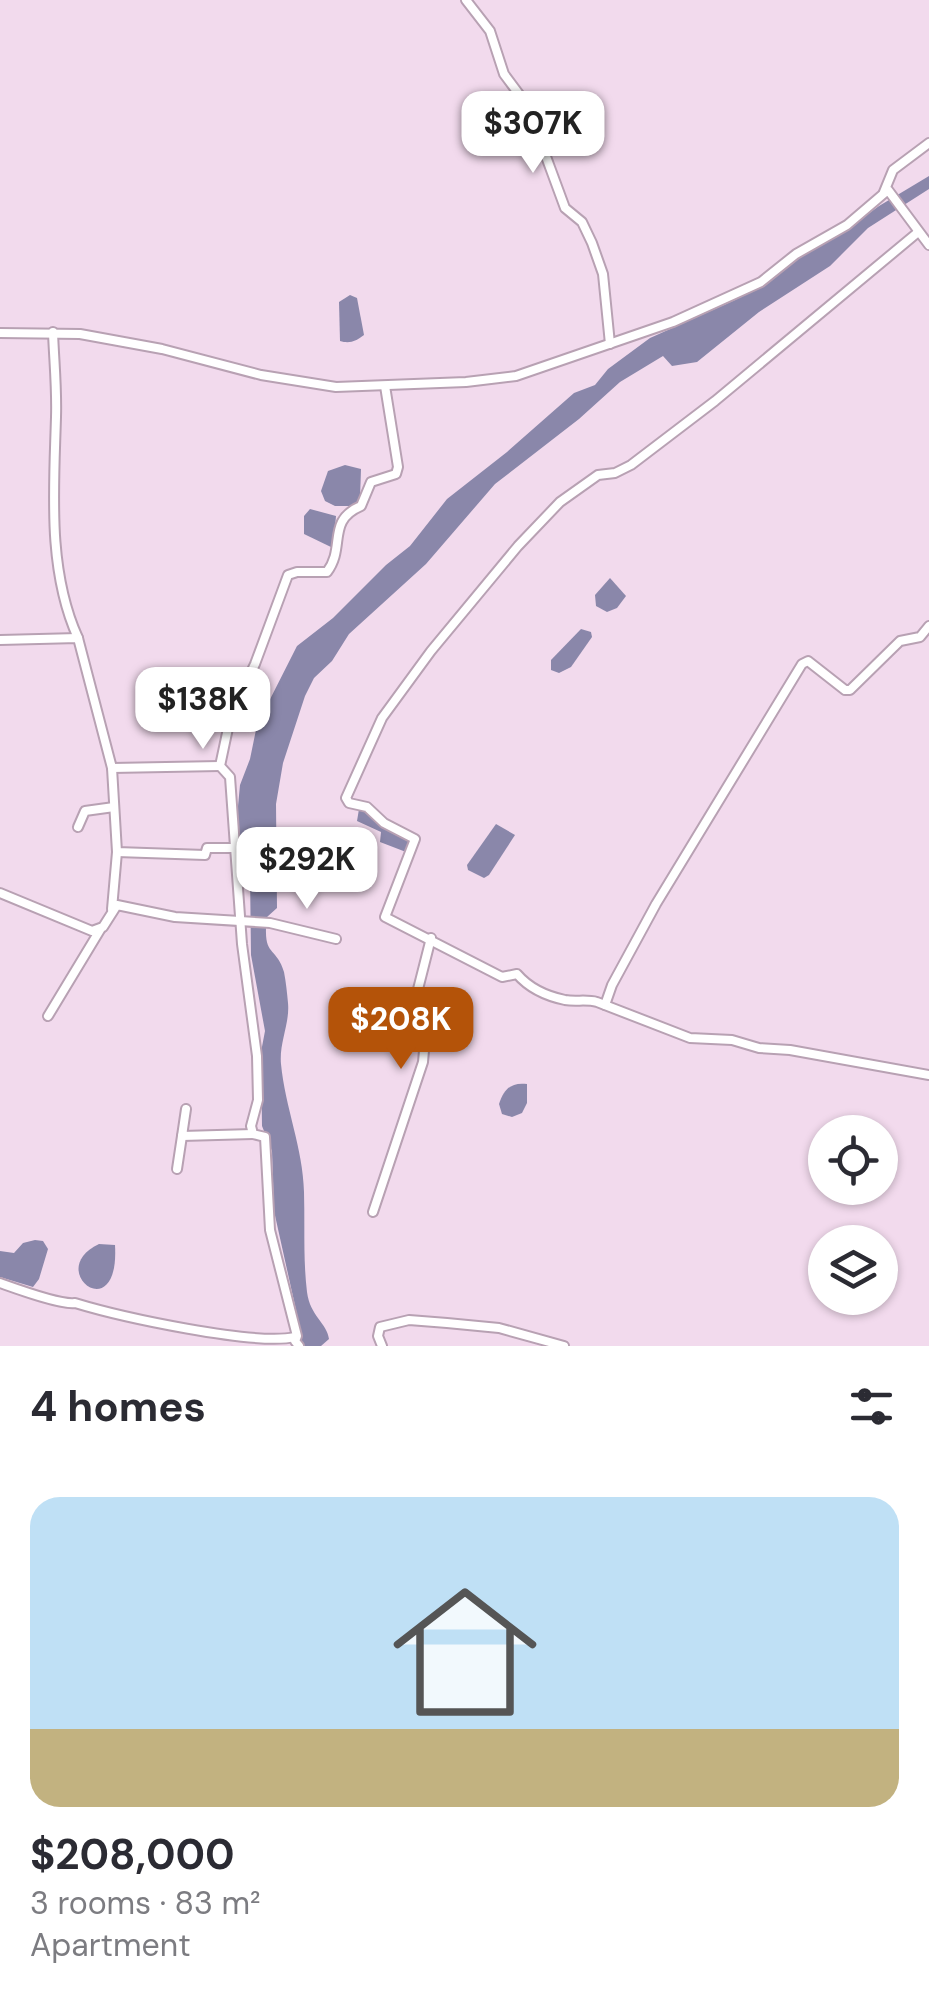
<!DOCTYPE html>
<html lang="en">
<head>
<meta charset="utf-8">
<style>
	:root { --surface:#fff; --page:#f2f2f3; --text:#2b2b33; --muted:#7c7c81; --line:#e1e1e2; --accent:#b45309 }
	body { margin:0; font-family:"DM Sans",sans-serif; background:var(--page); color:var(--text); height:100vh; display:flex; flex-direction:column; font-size:38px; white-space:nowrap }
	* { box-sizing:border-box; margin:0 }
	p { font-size:32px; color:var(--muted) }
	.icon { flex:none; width:55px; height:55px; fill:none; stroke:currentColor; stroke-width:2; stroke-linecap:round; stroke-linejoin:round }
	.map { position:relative; height:1346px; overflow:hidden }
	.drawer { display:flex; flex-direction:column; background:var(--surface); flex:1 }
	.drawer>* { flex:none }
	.controls { position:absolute; left:808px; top:1115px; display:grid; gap:20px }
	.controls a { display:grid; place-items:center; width:90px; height:90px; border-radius:50%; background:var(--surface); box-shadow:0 2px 8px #0004; font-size:50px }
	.price { position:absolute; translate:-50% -85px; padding:0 22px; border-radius:20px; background:#fff; color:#222; font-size:32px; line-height:65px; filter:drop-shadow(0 2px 5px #0008) }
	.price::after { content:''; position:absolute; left:50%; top:60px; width:30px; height:22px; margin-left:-15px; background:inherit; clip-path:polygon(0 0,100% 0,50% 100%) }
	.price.active { background:var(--accent); color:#fff }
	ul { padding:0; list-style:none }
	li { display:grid; align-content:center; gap:20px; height:530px; padding:0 30px }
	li+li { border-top:2px solid var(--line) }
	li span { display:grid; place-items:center; height:310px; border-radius:30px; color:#555 }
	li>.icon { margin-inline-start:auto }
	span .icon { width:180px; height:180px; fill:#fffc; stroke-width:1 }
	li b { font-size:42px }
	h2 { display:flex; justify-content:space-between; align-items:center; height:120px; padding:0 30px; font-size:42px }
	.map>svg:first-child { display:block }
	.water { fill:#8a87aa }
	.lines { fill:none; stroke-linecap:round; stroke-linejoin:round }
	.minor-casing { stroke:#b8a1b3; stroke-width:12 }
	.minor { stroke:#fff; stroke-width:8 }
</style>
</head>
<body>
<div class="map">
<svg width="929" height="1346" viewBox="0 0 929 1346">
	<rect width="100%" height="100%" fill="#f2daed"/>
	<g class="water">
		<path d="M 929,176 L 929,189 L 868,228 L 830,266 L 759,312 L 697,362 L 672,366 L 663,356 L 620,382 L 579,419 L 495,484 L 426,564 L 349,634 L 332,661 L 314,678 L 305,696 L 283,763 L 276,804 L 277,908 L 267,917 C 262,958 276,945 284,972 C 286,982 287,993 288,1003 C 290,1023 279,1043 281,1064 C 285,1107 303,1148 304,1192 C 305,1226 303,1259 307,1292 C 310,1316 327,1323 329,1339 L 321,1346 L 294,1346 L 300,1328 L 274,1211 L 272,1151 L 262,1126 L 261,1052 L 265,1031 L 251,955 L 250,874 L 241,859 L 237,817 L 240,785 L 250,759 L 257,725 L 297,646 L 333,618 L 386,565 L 410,546 L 447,499 L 507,452 L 574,393 L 595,385 L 608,369 L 650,338 L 735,300 L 779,273 L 796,258 L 839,235 L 879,206 Z"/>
		<path d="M 350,295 L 357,298 L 364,335 C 356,341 350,344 340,341 L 339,302 Z"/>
		<polygon points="345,465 361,469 360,499 353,506 335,506 325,501 321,491 328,471"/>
		<polygon points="310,509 336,516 333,548 304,534 304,516"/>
		<polygon points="610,578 626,596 617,608 607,612 596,606 595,595"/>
		<polygon points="581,629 591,632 592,637 571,667 559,673 551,670 551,660"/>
		<polygon points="359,809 365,809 412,839 406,852 380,842 381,832 357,821"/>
		<polygon points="496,824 515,835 489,875 484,878 468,870 467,865"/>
		<path d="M 527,1084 L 527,1103 L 522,1113 L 512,1117 L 502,1114 L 499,1104 C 504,1089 511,1082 527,1084 Z"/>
		<polygon points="35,1240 43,1241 48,1249 39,1279 33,1287 0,1277 0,1251 14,1253 23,1243"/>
		<path d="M 99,1244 L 115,1245 C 120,1330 43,1270 99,1244 Z"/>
	</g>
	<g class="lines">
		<g class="minor-casing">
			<g id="minor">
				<polyline points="466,0 490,31 504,74 527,105 565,208 582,222 592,243 603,274 610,344"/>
				<polyline points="884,192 893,170 929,143"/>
				<path d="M 917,233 L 715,401 L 631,465 L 615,473 L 598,475 L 560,502 L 518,546 L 431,651 L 382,718 L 346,798 L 349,803 L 367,807 L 384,823 L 415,839 L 385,917 L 502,977 L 517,974 C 529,988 546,996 565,1000 C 576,1002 586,999 597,1002 L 690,1038 L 732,1040 L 759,1048 L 790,1050 L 929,1075"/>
				<path d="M 53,332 C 54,360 57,389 56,417 C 54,489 47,570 78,638"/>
				<polyline points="0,333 80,334 162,349 261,375 336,387 466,382 516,376 673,322 761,282 796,254 847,225 888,190 929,245"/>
				<polyline points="0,640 78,638 112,768 220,766"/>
				<polyline points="112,768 117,852 205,855 207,848 236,848"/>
				<polyline points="78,827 85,811 114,807"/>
				<polyline points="0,893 92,931 103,927 117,905 175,917 270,923 336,939"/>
				<polyline points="112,909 117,852"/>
				<polyline points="605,1005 612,985 656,904 802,664 808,661 845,690 850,690 900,641 920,637 929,626"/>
				<polyline points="48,1016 100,930"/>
				<polyline points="186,1109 182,1136 253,1134"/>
				<polyline points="177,1169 182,1136"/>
				<polyline points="373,1212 423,1062 427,1016 415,1001 431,938"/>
				<path d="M 0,1283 C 17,1289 60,1305 75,1303 C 121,1317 254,1346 295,1337"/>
				<path d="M 299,1346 L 295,1341 L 297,1336 L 270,1230 L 265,1137 L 253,1134 L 251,1126 L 258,1100 L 257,1056 L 242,944 L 230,777 L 220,766 L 231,714 L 255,664 L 288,575 L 297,572 L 327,572 C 346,547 326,521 361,506 L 371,482 L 396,474 L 398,467 L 385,386"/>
				<polyline points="382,1346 378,1336 380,1327 409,1320 447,1323 499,1328 564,1346"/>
			</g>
		</g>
		<use href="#minor" class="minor"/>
	</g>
</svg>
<div class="controls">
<a><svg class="icon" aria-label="locate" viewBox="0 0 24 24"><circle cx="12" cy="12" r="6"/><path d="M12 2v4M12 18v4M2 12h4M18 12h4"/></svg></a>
<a><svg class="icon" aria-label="layers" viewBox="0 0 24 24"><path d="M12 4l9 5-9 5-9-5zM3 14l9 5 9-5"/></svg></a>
</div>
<b class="price" style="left:533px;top:176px">$307K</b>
<b class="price" style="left:203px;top:752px">$138K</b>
<b class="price" style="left:307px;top:912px">$292K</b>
<b class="price active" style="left:401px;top:1072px">$208K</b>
</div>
<section class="drawer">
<h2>4 homes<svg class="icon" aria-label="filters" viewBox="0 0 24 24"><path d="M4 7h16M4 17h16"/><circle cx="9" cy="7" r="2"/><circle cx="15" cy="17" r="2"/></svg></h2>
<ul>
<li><span style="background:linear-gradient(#bfe0f5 75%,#c2b280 0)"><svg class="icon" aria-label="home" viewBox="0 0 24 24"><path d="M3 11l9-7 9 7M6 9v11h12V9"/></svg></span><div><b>$208,000</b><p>3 rooms · 83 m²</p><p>Apartment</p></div></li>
</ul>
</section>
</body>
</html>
